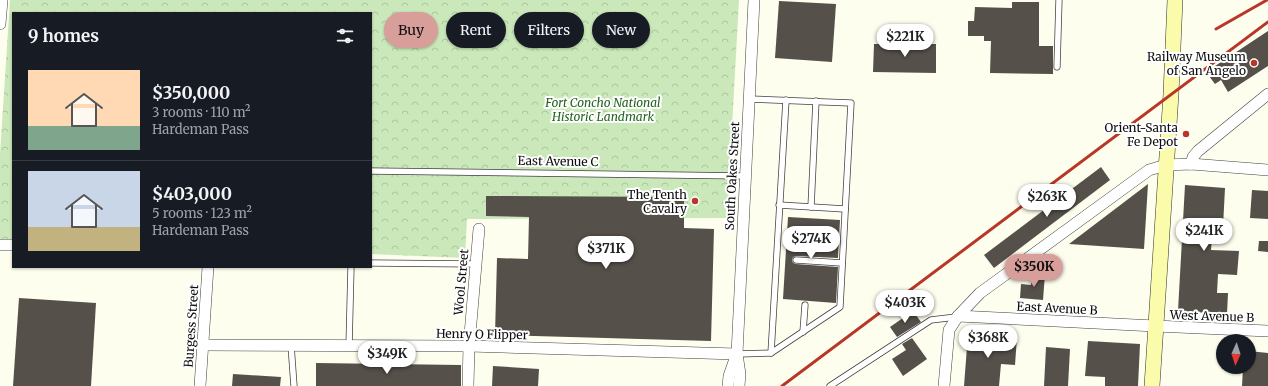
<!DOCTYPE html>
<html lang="en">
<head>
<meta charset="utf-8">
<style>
	:root { --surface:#171b24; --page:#20242c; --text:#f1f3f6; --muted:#9ea1a6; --line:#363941; --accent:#d89e9a }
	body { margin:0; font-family:Merriweather,serif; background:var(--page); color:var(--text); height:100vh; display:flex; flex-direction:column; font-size:15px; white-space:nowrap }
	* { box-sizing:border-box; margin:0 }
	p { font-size:13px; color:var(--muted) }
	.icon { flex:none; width:22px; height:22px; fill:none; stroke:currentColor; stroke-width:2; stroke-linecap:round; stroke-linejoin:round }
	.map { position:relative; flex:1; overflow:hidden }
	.side { position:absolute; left:12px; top:12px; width:360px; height:256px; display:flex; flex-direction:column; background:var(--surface); border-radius:0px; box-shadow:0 1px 3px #0004 }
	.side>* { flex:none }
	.guide { position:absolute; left:384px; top:12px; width:380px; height:36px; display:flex; gap:8px }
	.needle { width:26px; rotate:183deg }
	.controls { position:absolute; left:1216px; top:334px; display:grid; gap:8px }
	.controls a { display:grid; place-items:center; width:40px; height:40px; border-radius:50%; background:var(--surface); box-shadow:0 1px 3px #0004; font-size:20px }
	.price { position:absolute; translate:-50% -34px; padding:0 9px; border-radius:14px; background:#fff; color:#222; font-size:13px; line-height:26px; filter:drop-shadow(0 1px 2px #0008) }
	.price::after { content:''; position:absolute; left:50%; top:24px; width:12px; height:9px; margin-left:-6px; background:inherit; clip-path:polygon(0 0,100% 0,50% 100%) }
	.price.selected { background:var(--accent); color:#111 }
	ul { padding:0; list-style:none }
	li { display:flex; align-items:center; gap:12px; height:100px; padding:0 16px }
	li+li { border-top:1px solid var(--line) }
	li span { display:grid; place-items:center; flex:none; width:112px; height:80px; border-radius:0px; color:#555 }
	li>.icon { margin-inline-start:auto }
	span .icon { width:48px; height:48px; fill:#fffc; stroke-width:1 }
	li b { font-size:17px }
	h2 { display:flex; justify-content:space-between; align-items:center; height:48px; padding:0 16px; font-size:17px }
	.chip { padding:0 14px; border-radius:18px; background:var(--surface); box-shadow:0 1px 3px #0004; font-size:14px; line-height:36px }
	.chip.selected { background:var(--accent); color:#111 }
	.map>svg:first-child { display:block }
	.park { fill:url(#park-crowns) }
	.building { fill:#56504a }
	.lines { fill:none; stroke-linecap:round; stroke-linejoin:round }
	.service-casing { stroke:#404040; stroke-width:7 }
	.minor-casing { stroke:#404040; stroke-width:12 }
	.secondary-casing { stroke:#2f2f2f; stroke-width:16 }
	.service { stroke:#fff; stroke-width:5.5 }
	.minor { stroke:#fff; stroke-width:11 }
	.secondary { stroke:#fafcab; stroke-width:15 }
	.rail { stroke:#b93729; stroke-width:3 }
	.poi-dot { fill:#b93729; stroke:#fff; stroke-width:1.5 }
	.labels { text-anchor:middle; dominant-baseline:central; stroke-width:4; stroke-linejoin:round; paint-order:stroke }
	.poi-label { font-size:12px; fill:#0d0d0d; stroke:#fff; text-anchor:end }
	.park-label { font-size:12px; font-style:italic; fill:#246320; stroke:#fff }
	.street-label { font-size:12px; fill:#0d0d0d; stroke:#fff }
</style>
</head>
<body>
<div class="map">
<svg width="1268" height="386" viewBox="0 0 1268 386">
	<defs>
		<pattern id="park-crowns" width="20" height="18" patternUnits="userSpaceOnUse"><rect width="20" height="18" fill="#cae8b9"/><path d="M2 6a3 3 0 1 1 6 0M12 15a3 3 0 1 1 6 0" fill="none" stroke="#acc69e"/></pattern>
	</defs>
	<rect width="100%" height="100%" fill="#fefeee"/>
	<polygon class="park" points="10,0 739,0 727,218 467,219 465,258 371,254 371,13 13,13 13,239 0,239 0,154"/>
	<g class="building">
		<polygon points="779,1 836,4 832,62 775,58"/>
		<polygon points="1012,2 1039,2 1039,46 1053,46 1053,74 990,73 991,41 984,41 984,36 968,36 968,21 974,21 975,7 1012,8"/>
		<polygon points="1268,31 1268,66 1228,92 1221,80 1215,84 1206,72"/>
		<polygon points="874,44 936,44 936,73 873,72"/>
		<polygon points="1101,167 1110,180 994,268 984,255"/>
		<polygon points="1148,184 1144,249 1069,244"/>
		<polygon points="1185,185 1225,188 1223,227 1213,226 1211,250 1239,251 1237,275 1218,274 1217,293 1228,293 1227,314 1178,311"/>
		<polygon points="1252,190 1268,191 1268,219 1250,218"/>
		<polygon points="486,196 684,197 684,228 714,229 711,341 495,335 497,258 528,259 529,217 486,216"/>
		<polygon points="788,217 840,220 838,258 796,256 793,257 792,260 793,263 796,264 838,267 836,303 783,299"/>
		<polygon points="1259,241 1268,241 1268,252 1258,251"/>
		<polygon points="1031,273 1045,274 1043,300 1020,298 1021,284 1031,285"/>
		<polygon points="19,298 96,303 91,386 13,386"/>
		<polygon points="913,311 921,322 897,337 890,327"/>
		<polygon points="968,334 1017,337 1015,365 1001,364 999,386 964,386"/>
		<polygon points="912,338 927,359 903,376 892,359 906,350 902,344"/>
		<polygon points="1088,341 1140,344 1138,386 1105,386 1105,377 1085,376"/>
		<polygon points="1046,347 1070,349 1068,386 1044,386"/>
		<polygon points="1249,351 1268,353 1268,386 1242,386 1243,367 1249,367"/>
		<polygon points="316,363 461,365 461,386 316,386"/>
		<polygon points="493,366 539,369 538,386 492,386"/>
		<polygon points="233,374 281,377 280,386 232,386"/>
	</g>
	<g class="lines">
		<g class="service-casing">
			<g id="service">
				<polyline points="1057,67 1059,0"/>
				<polyline points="371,171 744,176"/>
				<polyline points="779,205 845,209"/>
				<polyline points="811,207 816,101"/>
				<polyline points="796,260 842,263"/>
				<polyline points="371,263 476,264"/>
				<polyline points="803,332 805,305"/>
				<polyline points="291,345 294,386"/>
				<polyline points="349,346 351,267"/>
				<polyline points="771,353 786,100"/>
				<polyline points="737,354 771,353 840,307 851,103 749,99"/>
				<polyline points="830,386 931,320 956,317"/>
			</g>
		</g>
		<g class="minor-casing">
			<g id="minor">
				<polyline points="0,24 2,0"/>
				<polyline points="1191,164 1193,157 1198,151 1268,94"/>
				<polyline points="0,245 13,245"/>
				<polyline points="958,316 1155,326 1268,331"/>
				<polyline points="203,345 469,346 737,354"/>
				<polyline points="200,386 208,267"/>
				<polyline points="468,386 469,346 479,229"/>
				<polyline points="728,386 729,376 736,356"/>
				<polyline points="739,386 740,374 737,354 754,0"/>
				<polyline points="944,386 949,330 958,316 980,293 1149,170 1166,165 1191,164 1268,170"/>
			</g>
		</g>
		<g class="secondary-casing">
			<polyline id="secondary" points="1152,386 1171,94 1175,0"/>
		</g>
		<use href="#service" class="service"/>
		<use href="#minor" class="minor"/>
		<use href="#secondary" class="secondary"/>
		<g class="rail">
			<polyline points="1216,29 1267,0"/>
			<polyline points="782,386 1268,22"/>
		</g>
	</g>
	<g class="poi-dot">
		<circle cx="1254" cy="63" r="4"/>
		<circle cx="1186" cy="134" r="4"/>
		<circle cx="695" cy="201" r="4"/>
	</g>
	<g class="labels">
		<g class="poi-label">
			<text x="1246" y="56">Railway Museum<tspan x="1246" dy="14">of San Angelo</tspan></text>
			<text x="1178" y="127">Orient-Santa<tspan x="1178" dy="14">Fe Depot</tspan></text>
			<text x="687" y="194">The Tenth<tspan x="687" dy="14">Cavalry</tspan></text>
		</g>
		<g class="park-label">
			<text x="603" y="102">Fort Concho National<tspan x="603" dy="14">Historic Landmark</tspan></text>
		</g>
		<g class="street-label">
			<text transform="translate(558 161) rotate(1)">East Avenue C</text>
			<text transform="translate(732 176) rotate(-87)">South Oakes Street</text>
			<text transform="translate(461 282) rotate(-85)">Wool Street</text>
			<text transform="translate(1057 308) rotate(3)">East Avenue B</text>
			<text transform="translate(1212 316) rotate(2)">West Avenue B</text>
			<text transform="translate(191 326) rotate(-86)">Burgess Street</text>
			<text transform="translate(482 334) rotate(1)">Henry O Flipper</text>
		</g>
	</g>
</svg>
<div class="controls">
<a><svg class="needle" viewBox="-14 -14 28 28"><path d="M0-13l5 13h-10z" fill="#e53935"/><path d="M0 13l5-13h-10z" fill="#9ea1a6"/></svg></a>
</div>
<b class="price" style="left:905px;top:58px">$221K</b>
<b class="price" style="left:1047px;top:218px">$263K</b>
<b class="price" style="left:1204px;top:252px">$241K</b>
<b class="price" style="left:811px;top:260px">$274K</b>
<b class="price" style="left:606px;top:270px">$371K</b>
<b class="price selected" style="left:1034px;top:288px">$350K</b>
<b class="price" style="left:905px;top:324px">$403K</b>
<b class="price" style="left:988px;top:359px">$368K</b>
<b class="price" style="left:387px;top:375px">$349K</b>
<div class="guide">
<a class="chip selected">Buy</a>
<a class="chip">Rent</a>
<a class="chip">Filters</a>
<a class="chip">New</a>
</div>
<section class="side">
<h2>9 homes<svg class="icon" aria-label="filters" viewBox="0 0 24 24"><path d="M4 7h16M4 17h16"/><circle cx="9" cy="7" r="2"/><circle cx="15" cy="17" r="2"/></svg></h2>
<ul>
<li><span style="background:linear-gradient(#ffd9b3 70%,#7fa58c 0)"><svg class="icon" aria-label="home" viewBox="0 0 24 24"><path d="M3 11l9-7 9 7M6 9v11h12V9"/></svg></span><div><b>$350,000</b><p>3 rooms · 110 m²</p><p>Hardeman Pass</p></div></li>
<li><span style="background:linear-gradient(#c9d6e8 70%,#c2b280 0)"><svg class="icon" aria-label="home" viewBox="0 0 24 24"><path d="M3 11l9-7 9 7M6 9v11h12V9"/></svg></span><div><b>$403,000</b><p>5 rooms · 123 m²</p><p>Hardeman Pass</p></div></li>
</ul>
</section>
</div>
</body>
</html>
